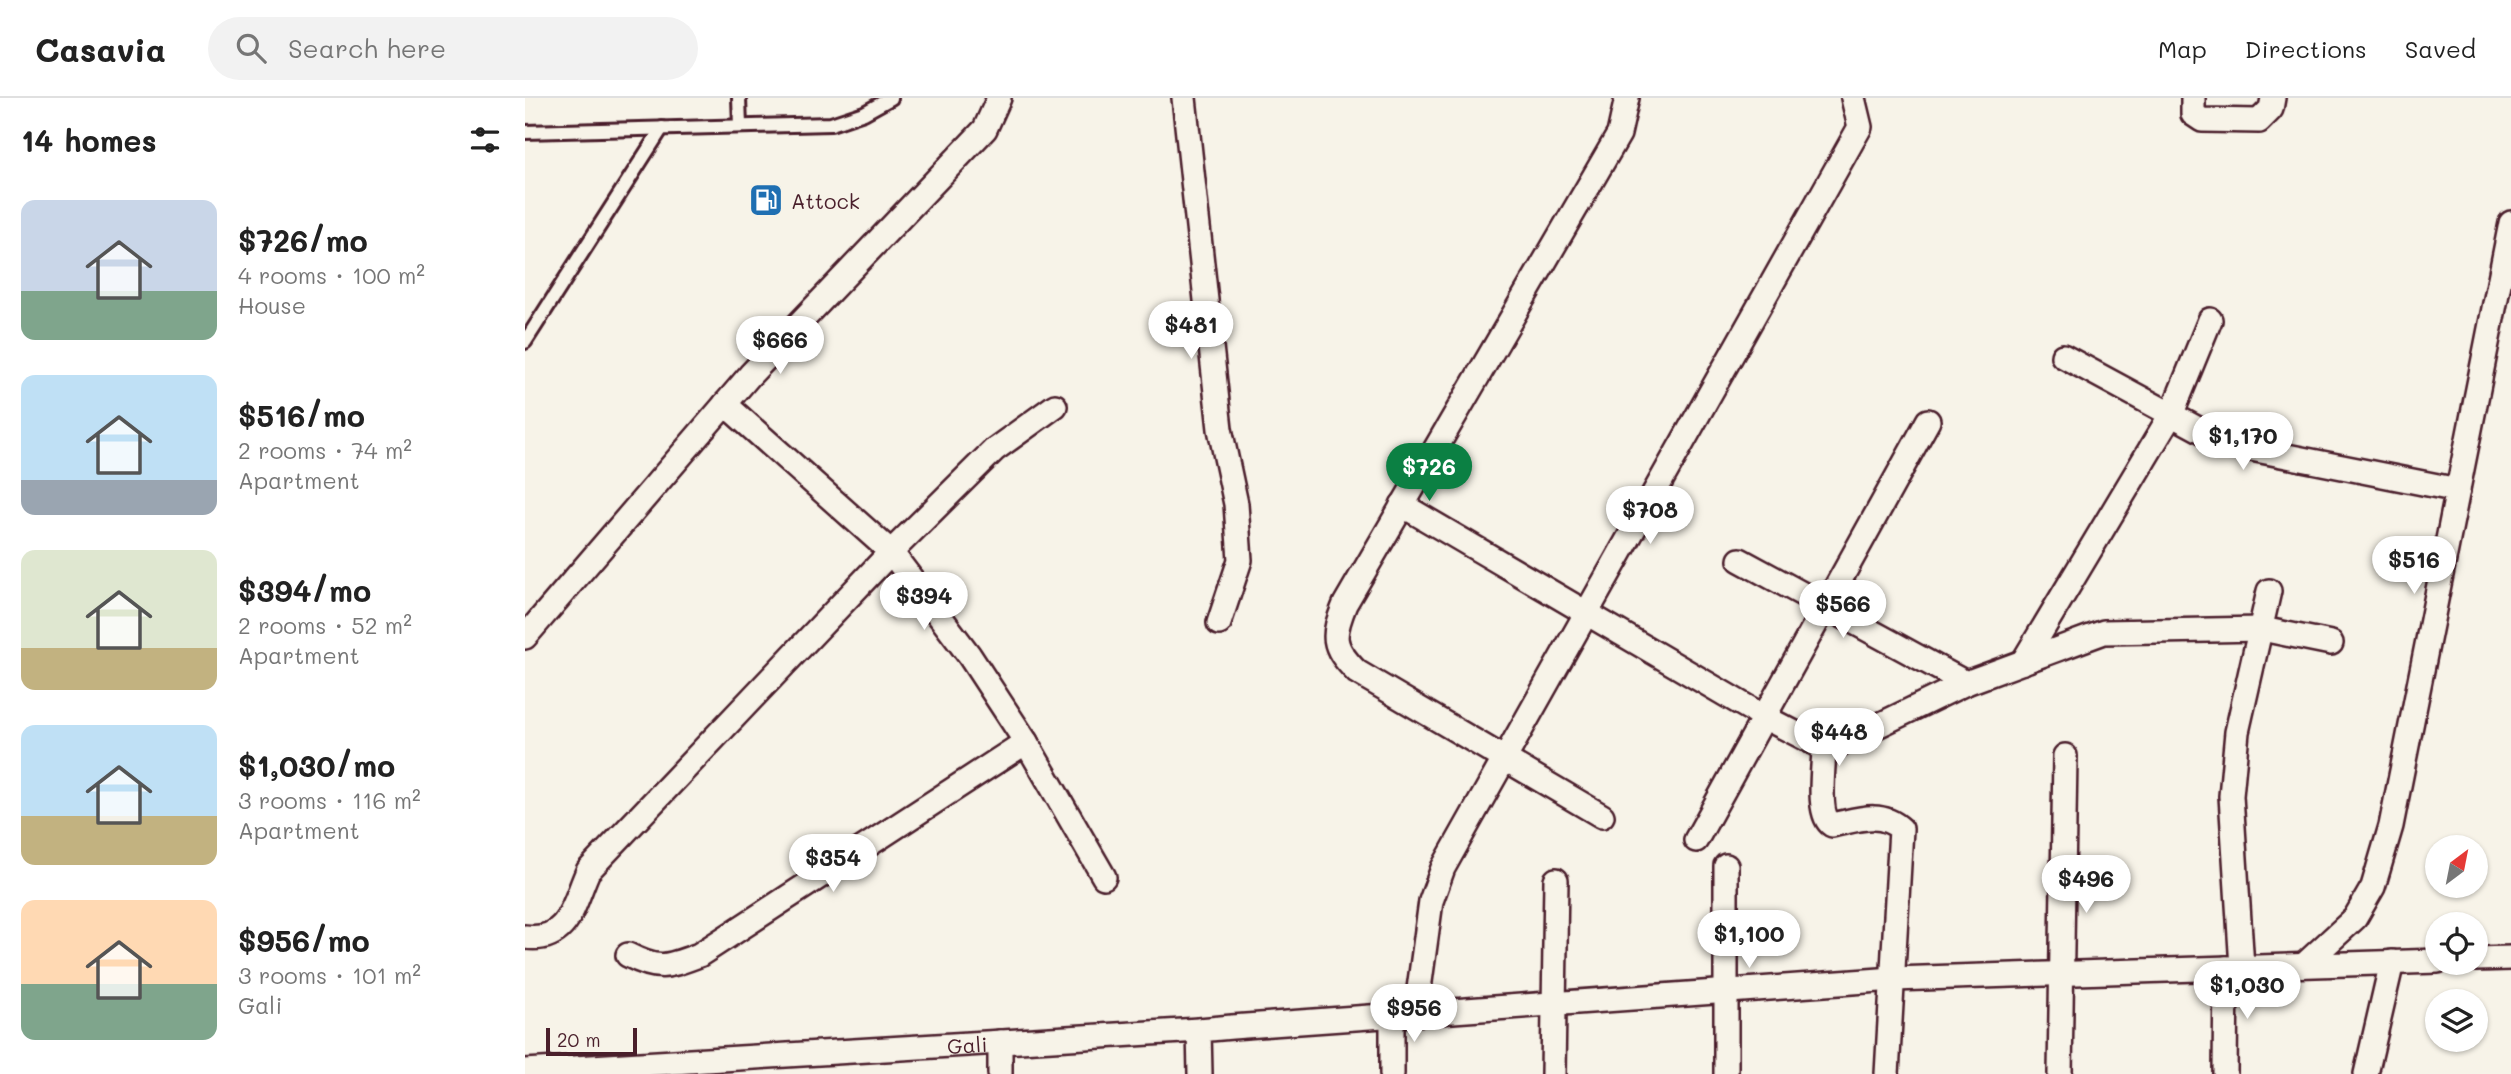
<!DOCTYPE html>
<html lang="en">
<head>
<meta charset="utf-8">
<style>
	:root { --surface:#fff; --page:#f2f2f2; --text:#222; --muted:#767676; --line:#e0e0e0; --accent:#0b8043 }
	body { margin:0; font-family:Mali,sans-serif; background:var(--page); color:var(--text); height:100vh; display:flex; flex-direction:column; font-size:26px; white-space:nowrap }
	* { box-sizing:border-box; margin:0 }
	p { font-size:23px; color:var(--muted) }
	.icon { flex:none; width:38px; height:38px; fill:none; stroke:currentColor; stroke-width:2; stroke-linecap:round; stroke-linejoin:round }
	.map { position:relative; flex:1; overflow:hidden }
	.drawer { display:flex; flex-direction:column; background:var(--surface); width:525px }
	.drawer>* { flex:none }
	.needle { width:46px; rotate:32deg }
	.tools { position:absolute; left:1900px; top:737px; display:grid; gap:14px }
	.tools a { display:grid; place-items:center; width:63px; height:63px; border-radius:50%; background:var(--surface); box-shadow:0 2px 5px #0004; font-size:35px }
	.scale { position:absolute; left:21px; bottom:18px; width:91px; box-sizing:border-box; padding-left:7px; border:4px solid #4a1f2b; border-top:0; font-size:19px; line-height:24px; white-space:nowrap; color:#4a1f2b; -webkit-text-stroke:5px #f7f3e8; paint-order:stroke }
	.price { position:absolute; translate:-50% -60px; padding:0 16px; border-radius:24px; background:#fff; color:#222; font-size:23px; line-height:46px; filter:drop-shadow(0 2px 4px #0008) }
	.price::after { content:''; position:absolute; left:50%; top:42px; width:21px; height:16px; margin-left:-10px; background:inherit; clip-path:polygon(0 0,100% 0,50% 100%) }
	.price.on { background:var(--accent); color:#fff }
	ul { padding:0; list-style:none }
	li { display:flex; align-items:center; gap:21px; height:175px; padding:0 21px }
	li span { display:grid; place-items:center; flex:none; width:196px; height:140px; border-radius:14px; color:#555 }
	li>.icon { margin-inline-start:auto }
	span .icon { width:84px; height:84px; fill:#fffc; stroke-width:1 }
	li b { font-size:30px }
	h2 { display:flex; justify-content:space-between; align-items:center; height:84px; padding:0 21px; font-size:30px }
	header { display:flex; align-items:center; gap:42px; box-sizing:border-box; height:98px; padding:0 35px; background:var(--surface); border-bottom:2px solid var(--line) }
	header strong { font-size:33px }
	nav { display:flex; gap:38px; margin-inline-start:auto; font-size:24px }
	.search { width:490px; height:63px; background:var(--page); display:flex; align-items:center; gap:18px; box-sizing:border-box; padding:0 24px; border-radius:38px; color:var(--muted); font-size:26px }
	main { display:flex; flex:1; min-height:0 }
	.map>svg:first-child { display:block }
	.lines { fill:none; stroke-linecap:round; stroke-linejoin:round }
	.service-casing { stroke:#4a1f2b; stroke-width:18 }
	.minor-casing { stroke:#4a1f2b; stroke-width:28 }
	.service { stroke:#f7f3e8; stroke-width:12 }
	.minor { stroke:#f7f3e8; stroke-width:23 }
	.labels { text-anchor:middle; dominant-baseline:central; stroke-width:5; stroke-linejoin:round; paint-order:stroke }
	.poi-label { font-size:21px; fill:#4a1f2b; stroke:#f7f3e8; text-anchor:start }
	.street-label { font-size:21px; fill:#4a1f2b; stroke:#f7f3e8 }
</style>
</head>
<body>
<header>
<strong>Casavia</strong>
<div class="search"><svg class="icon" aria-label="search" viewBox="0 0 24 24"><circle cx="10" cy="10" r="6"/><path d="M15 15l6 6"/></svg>Search here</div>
<nav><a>Map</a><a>Directions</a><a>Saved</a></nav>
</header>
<main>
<section class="drawer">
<h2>14 homes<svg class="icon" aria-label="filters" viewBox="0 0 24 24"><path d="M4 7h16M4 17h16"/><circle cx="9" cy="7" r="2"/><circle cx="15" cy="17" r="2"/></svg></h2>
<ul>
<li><span style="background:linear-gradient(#c9d6e8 65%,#7fa58c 0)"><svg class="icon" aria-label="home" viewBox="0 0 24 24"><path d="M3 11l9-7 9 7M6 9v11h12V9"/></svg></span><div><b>$726/mo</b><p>4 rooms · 100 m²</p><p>House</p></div></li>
<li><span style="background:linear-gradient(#bfe0f5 75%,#9aa5b1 0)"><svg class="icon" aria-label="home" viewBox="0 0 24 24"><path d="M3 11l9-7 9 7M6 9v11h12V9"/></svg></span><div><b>$516/mo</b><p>2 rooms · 74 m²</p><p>Apartment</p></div></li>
<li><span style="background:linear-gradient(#dfe7d0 70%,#c2b280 0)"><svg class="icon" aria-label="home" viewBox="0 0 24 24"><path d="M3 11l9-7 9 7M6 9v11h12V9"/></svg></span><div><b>$394/mo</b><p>2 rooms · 52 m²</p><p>Apartment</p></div></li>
<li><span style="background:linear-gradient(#bfe0f5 65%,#c2b280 0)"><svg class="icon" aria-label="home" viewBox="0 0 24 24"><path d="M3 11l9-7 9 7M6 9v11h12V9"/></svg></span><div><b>$1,030/mo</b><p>3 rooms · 116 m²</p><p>Apartment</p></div></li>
<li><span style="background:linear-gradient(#ffd9b3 60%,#7fa58c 0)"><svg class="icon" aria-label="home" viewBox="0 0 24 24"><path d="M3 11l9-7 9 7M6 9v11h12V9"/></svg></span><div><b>$956/mo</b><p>3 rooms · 101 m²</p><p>Gali</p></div></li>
</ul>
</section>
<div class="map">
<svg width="1986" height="976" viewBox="0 0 1986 976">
	<rect width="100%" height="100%" fill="#f7f3e8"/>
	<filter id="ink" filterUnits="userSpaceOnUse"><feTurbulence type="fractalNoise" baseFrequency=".0143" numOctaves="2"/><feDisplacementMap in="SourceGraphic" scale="14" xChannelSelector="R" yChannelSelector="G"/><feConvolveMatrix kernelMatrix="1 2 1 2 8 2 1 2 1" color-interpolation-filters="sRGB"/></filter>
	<g filter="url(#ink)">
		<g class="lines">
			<g class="service-casing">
				<g id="service">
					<polyline points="214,0 215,28"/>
					<polyline points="0,34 306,26 339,15 366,0"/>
					<polyline points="0,244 137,30"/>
				</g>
			</g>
			<g class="minor-casing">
				<g id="minor">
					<polyline points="659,0 695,331 711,406 715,462 694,525"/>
					<polyline points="1668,0 1668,16 1677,22 1734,23 1746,11 1748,0"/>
					<polyline points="1538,258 1701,346 1933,392"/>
					<polyline points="200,306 366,454 444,557 501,644 579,779"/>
					<polyline points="877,407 1239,619 1299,650 1309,649 1441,585 1579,534 1737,531 1806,545"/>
					<polyline points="1215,462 1441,585"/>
					<polyline points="0,539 225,277 460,31 474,0"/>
					<polyline points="1498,564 1647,315 1685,222"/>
					<path d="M 1299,650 C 1299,668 1291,717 1307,727 C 1332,722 1356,712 1376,731 L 1362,976"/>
					<path d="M 1077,718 L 832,574 C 806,548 807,538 820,506 L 1094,36 L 1102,0"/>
					<polyline points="1171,742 1403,323"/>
					<path d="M 0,839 C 44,845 48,806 63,773 L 366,454 L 469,352 L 530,308"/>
					<path d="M 103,857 C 134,873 142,869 174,857 L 501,644"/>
					<polyline points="1951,861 1986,860"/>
					<polyline points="1779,867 1830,820 1848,789 1866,728 1986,125"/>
					<polyline points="1717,869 1706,698 1712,634 1744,493"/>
					<polyline points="891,913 906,803 918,770 1335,29 1328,0"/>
					<path id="s1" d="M 0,973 L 674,932"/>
					<polyline points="475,976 475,944"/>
					<polyline points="675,976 674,932 707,929 1369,881 1913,863"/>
					<polyline points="867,976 867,915"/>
					<polyline points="1028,976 1031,782"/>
					<polyline points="1201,976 1201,768"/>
					<polyline points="1535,976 1540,658"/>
					<polyline points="1700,976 1701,870"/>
					<polyline points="1841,976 1867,864"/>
				</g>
			</g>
			<use href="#service" class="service"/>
			<use href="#minor" class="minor"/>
		</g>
	</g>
	<defs>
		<g id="fuel-square" transform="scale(1.75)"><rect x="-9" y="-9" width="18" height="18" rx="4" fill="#1f6fb2" stroke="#f7f3e8"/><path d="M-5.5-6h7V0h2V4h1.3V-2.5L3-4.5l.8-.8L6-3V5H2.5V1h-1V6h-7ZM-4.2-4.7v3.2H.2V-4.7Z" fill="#fff"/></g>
	</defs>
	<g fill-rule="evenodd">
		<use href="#fuel-square" x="241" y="102"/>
	</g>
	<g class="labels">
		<g class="poi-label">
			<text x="266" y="102">Attock</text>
		</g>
		<g class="street-label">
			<text stroke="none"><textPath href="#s1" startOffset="443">Gali</textPath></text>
		</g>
	</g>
</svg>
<div class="tools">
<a><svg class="needle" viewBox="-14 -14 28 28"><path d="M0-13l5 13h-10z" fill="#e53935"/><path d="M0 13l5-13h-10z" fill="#767676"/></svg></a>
<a><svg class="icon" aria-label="locate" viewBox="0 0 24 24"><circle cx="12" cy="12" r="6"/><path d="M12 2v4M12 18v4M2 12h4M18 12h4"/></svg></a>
<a><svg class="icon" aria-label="layers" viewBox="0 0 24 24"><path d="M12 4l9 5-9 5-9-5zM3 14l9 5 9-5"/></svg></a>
</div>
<div class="scale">20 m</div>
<b class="price" style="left:666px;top:263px">$481</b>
<b class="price" style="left:255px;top:278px">$666</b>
<b class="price" style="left:1718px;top:374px">$1,170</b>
<b class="price on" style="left:904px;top:405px">$726</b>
<b class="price" style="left:1125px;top:448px">$708</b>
<b class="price" style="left:1889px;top:498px">$516</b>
<b class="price" style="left:399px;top:534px">$394</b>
<b class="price" style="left:1318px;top:542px">$566</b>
<b class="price" style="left:1314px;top:670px">$448</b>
<b class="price" style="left:308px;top:796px">$354</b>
<b class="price" style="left:1561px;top:817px">$496</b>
<b class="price" style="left:1224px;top:872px">$1,100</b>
<b class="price" style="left:1722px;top:923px">$1,030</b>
<b class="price" style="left:889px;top:946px">$956</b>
</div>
</main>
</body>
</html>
